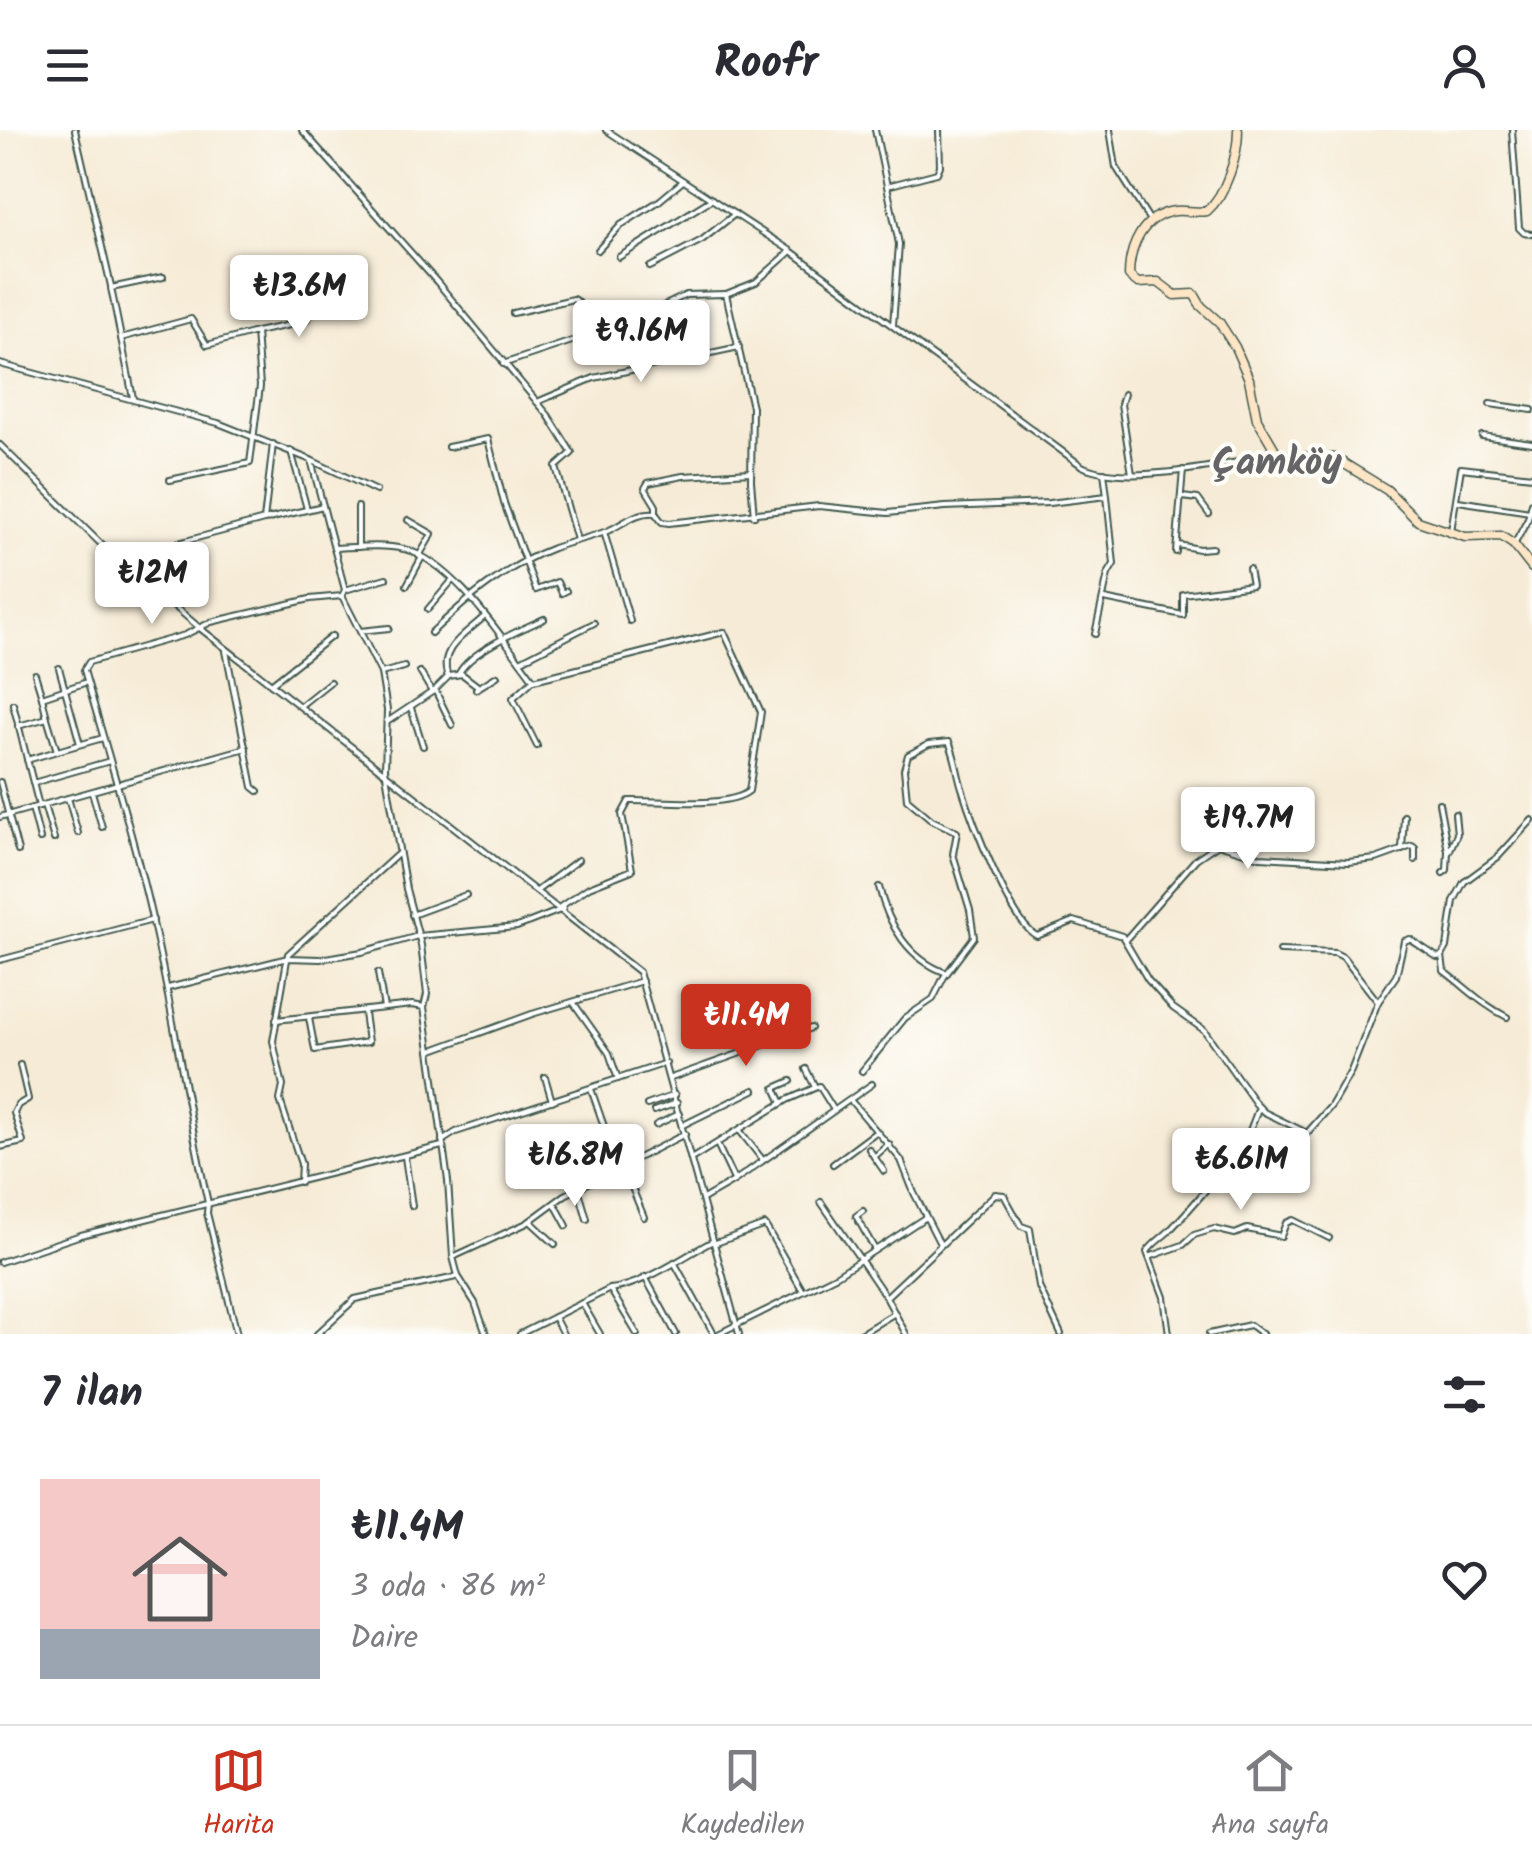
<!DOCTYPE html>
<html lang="tr">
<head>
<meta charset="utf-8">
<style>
	:root { --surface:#fff; --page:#f2f2f3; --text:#2b2b33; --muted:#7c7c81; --line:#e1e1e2; --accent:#c8321e }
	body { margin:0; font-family:Kalam,sans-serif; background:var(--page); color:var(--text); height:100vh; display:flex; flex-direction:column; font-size:38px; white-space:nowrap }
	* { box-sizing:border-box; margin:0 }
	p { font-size:32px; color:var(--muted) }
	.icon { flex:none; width:55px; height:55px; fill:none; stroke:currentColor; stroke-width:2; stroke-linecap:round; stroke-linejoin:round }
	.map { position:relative; height:1204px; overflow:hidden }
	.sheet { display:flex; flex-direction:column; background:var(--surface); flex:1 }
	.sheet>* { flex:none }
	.price { position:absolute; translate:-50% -85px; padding:0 22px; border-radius:10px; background:#fff; color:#222; font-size:32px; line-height:65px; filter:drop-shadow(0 2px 5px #0008) }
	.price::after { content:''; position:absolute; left:50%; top:60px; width:30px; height:22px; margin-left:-15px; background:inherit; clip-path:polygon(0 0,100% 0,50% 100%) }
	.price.active { background:var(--accent); color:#fff }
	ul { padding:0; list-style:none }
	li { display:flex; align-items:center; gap:30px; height:250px; padding:0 40px }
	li+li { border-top:2px solid var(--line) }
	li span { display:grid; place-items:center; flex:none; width:280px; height:200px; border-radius:0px; color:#555 }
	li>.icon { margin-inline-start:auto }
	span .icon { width:120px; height:120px; fill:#fffc; stroke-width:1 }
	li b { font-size:42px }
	h2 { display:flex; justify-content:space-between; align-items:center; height:120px; padding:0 40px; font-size:42px }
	header { display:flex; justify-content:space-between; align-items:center; height:130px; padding:0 40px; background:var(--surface); font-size:45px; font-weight:800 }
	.tabs { display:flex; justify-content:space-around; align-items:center; height:140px; border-top:2px solid var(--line); background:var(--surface); font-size:28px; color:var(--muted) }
	.tabs a { display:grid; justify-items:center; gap:5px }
	.tabs .active { color:var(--accent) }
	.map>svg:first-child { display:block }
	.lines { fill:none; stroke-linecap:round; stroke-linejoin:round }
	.street-casing { stroke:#3f574c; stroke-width:8 }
	.secondary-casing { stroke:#3f574c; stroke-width:11 }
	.street { stroke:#fff; stroke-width:4 }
	.secondary { stroke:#fde5c5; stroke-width:8 }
	.labels { text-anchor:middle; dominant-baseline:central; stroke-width:8; stroke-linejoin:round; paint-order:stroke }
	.district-label { font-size:38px; font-weight:bold; fill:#656568; stroke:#fdfcf7 }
</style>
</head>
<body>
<header><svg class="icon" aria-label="menu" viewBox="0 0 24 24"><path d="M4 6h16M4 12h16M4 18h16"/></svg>Roofr<svg class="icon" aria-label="person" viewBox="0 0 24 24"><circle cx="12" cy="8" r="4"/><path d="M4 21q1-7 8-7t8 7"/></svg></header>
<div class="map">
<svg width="1532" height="1204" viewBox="0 0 1532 1204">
	<rect width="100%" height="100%" fill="#fdfcf7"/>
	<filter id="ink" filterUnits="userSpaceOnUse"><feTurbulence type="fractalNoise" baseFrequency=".01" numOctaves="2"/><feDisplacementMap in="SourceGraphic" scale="20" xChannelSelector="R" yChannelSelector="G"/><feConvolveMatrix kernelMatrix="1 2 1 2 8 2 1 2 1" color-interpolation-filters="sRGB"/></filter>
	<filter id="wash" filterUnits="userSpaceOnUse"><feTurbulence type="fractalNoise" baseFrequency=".0048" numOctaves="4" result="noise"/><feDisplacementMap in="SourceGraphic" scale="40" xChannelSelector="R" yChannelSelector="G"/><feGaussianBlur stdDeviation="2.25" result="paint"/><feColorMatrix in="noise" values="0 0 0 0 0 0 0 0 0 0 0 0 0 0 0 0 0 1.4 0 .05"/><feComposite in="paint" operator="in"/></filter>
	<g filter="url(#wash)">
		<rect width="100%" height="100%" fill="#f6ebd6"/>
	</g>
	<g filter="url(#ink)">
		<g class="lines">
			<g class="street-casing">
				<g id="street">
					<polyline points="75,0 111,156"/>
					<polyline points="302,0 437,152 548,285 572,323 556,337 577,410"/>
					<path d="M 606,0 L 791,121 L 1082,336 C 1126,357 1229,333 1278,325"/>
					<polyline points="875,0 887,56"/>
					<polyline points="1110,0 1116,37 1149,89"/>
					<polyline points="1512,0 1519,98 1524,103 1532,104"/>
					<polyline points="598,120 621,95 659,71 683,51"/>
					<polyline points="619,127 712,69"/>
					<polyline points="650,137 702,110 735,84"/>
					<polyline points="513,183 573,169 578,172 592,205"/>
					<polyline points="893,195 899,114 887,56 937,43 940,36 939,0"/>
					<polyline points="256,202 304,192 314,181"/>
					<polyline points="121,208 191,189 207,215 256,202 260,256 250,333 170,350"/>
					<polyline points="0,234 218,293 311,330 345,460 342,466"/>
					<polyline points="503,234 632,191 686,165 725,164"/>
					<polyline points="1124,264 1121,274 1132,344"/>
					<polyline points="133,268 111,158 163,147"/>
					<polyline points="537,272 594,248 739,217"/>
					<polyline points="1490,274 1532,280"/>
					<polyline points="1482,306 1532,313"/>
					<polyline points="273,314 264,390 323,376"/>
					<polyline points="0,315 101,414 201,499 639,842 739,1204"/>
					<polyline points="448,317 488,309 504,373 536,460 557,452 562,463 566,461"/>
					<polyline points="291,321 307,379"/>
					<polyline points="313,331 376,361"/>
					<polyline points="1182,367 1198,369 1209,384"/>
					<polyline points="1458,371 1530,382"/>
					<polyline points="656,384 656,376 645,358 648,353 683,346 751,342"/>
					<polyline points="754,386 751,351 752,277 726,164 756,152 791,121"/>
					<polyline points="408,390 432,404 419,426"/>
					<polyline points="1451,401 1461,338 1532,346"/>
					<polyline points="604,402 630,491"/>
					<polyline points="178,413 264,390"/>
					<polyline points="1178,415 1199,419 1212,418"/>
					<polyline points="1514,415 1528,389 1532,373"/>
					<polyline points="358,417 358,377"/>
					<path d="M 334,418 C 356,417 383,414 404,419 C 456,433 502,509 534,550 L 724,502 L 761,582 L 749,661 C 727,679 658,670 629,671 L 622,684 L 632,740 L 589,757 L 560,777"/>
					<polyline points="1176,422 1183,340"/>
					<polyline points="407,455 421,429"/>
					<polyline points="345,460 386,448"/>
					<polyline points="1104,469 1183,485 1183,464 1252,455 1249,439"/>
					<polyline points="428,479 451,452"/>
					<polyline points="360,501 389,498"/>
					<path d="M 431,503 C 467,469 506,436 553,418 C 570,412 588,408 605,402 C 623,395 635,381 655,383 L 662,392 L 669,393 L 819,376 L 888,383 L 945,377 L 1049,373 L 1107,366 L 1104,342"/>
					<polyline points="1095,504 1108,444 1114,434 1107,366"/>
					<polyline points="226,521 253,657 258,661"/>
					<polyline points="520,531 594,493"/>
					<polyline points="59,538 80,614"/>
					<polyline points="420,542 432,562"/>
					<polyline points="381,543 404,537"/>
					<path d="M 459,543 C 472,520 520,500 544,489"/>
					<polyline points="35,544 42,567"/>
					<polyline points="449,546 462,544 479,557"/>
					<polyline points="532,551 513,568 537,616"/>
					<polyline points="271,554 332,506"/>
					<polyline points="476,559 497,546"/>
					<polyline points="435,560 452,595"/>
					<polyline points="13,574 39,676"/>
					<polyline points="300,576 330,552"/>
					<polyline points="411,578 423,616"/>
					<polyline points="47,588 42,567 87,552"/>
					<path d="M 387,592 L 435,560 L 448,547 C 437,519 466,504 485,486"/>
					<polyline points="18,596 47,588 57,621 27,630"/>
					<polyline points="57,621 103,608"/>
					<polyline points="0,652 18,721"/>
					<polyline points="33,653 110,631"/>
					<polyline points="92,662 102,697"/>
					<polyline points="68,668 78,703"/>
					<polyline points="1439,673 1448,721 1447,740 1443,743"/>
					<polyline points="44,675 54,709"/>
					<polyline points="32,678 40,709"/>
					<polyline points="0,687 246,618"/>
					<polyline points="1402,720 1404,686"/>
					<polyline points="1449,722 1457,704 1455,684"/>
					<path d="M 879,757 C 888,795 909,830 947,843"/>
					<polyline points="538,760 578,730"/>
					<polyline points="412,785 466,765"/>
					<polyline points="1126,809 1196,729 1218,714 1260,727 1348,732 1376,729 1412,716 1415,718 1415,730"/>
					<path d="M 1442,826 L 1444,841 C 1467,858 1481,874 1507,887"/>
					<polyline points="0,830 153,790"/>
					<polyline points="378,843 384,878"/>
					<polyline points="168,858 288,828 320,829 362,822 418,806 517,797 563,779"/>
					<polyline points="573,872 609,923 618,949"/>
					<polyline points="1378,872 1396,846 1404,811 1410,809 1437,827 1442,826 1447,817 1454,771 1464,752 1498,727 1532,690"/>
					<polyline points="309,888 315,920 368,912 364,883"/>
					<polyline points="276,890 412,875 424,877"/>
					<polyline points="430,921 532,884 642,851"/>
					<polyline points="806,939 815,957"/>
					<path d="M 862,941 L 905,888 L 933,869 L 944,847 L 974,807 L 970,780 L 953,724 L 957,702 L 932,690 L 907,669 L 904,639 L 908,625 L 929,614 L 949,612 C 956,627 957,643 962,658 C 971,688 1011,794 1037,806 L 1074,791 L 1122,806 L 1148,850 L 1173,878 L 1204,900 L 1256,974 L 1264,982 L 1307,1003 L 1331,976 L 1351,941 L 1378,872 L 1343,827 L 1335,823 L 1280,821"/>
					<polyline points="545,947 552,971"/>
					<polyline points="671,948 811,898"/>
					<polyline points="591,959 606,1002"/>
					<polyline points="851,971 901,1030 914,1063 940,1114"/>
					<polyline points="782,973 775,958 791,951"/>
					<polyline points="647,975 675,965"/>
					<polyline points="654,981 677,973"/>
					<polyline points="656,995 679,984"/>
					<polyline points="683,995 754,960"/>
					<polyline points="740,1001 762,1029"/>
					<polyline points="620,1005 632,1027"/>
					<polyline points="442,1011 456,1002 666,933"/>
					<polyline points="717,1014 734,1050"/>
					<polyline points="0,1017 23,1012 14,983 18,975 28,969 20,935"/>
					<polyline points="869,1019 884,1041"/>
					<polyline points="585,1021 598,1047"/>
					<polyline points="405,1027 412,1076"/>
					<polyline points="874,1027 889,1014"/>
					<polyline points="691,1029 787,970 819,956 834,980"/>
					<polyline points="833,1034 876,1002"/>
					<polyline points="623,1036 644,1087"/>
					<polyline points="1242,1038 1295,1033 1306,1004"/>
					<polyline points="573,1040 587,1089"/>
					<polyline points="300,1052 301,1034 280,970 283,956 273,911 288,824 399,723"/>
					<polyline points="703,1069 734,1051 872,954"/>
					<polyline points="821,1072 886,1167"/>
					<polyline points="555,1074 567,1096"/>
					<polyline points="863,1081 856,1086 874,1118"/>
					<polyline points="530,1091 555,1114"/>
					<polyline points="716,1113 765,1095 803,1161"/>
					<polyline points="453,1127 527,1093 565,1065 685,1004"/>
					<polyline points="1149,1127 1183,1115 1194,1105 1214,1099 1235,1104 1247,1099 1281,1106 1286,1093 1293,1090 1329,1108"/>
					<polyline points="0,1132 81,1105 442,1016"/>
					<polyline points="674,1132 714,1204"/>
					<polyline points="645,1147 676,1204"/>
					<polyline points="610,1159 637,1204"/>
					<polyline points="582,1173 600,1204"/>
					<polyline points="554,1187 563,1204"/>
					<path d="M 237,1204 L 207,1083 L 208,1073 C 187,980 174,886 153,793 C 134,708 108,624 84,540 L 89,532 L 185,505 L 211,492 L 310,469 L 342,466 L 381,543 L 387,580 L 385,639 L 406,759 L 421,815 L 427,864 L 424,877 L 448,1051 L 453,1127 L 458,1146 L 475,1173 L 486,1204"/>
					<polyline points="317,1204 355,1169 456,1147"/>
					<path d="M 520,1204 L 610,1159 C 645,1155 682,1127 713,1111"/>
					<polyline points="718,1204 837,1145 926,1087"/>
					<polyline points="860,1204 895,1183"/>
					<polyline points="906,1204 886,1167 995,1064 1004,1065 1021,1096 1030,1099 1039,1157 1061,1204"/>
					<path d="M 1169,1204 L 1164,1167 L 1147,1122 C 1153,1113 1162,1108 1170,1100 C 1187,1082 1210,1057 1222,1038 L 1242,1038 L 1244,1016 L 1259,977"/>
					<polyline points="1209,1204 1250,1195 1262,1204"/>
				</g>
			</g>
			<g class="secondary-casing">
				<path id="secondary" d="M 1238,0 C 1238,26 1226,64 1207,81 C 1196,83 1186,80 1175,81 C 1143,85 1129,117 1129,146 L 1138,153 L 1158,152 L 1175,165 L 1194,164 L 1201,176 L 1219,192 L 1235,217 L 1249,249 L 1257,289 L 1278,325 L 1335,328 L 1387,360 L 1418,391 L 1465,407 L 1501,406 L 1514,415 L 1532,438"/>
			</g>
			<use href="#street" class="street"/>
			<use href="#secondary" class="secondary"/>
		</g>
	</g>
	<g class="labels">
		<g class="district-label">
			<text x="1277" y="334">Çamköy</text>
		</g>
	</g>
</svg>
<b class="price" style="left:299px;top:210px">₺13.6M</b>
<b class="price" style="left:641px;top:255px">₺9.16M</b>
<b class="price" style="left:152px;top:497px">₺12M</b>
<b class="price" style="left:1248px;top:742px">₺19.7M</b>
<b class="price active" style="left:746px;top:939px">₺11.4M</b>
<b class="price" style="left:575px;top:1079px">₺16.8M</b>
<b class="price" style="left:1241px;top:1083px">₺6.61M</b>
</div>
<section class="sheet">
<h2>7 ilan<svg class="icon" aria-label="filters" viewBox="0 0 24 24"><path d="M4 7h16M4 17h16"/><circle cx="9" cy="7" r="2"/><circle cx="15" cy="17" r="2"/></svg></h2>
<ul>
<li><span style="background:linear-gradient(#f6c9c9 75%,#9aa5b1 0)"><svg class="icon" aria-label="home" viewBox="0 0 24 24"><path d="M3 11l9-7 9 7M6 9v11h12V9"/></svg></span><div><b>₺11.4M</b><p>3 oda · 86 m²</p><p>Daire</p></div><svg class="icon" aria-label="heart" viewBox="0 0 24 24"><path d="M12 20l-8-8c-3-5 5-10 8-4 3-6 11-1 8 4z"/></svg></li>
</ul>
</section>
<nav class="tabs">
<a class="active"><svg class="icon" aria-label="map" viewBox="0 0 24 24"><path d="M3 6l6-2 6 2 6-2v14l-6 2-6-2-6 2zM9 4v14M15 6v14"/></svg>Harita</a>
<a><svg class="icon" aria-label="saved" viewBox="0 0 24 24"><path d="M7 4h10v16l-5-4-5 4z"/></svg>Kaydedilen</a>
<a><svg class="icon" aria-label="home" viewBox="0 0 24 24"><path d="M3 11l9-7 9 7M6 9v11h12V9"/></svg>Ana sayfa</a>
</nav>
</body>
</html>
